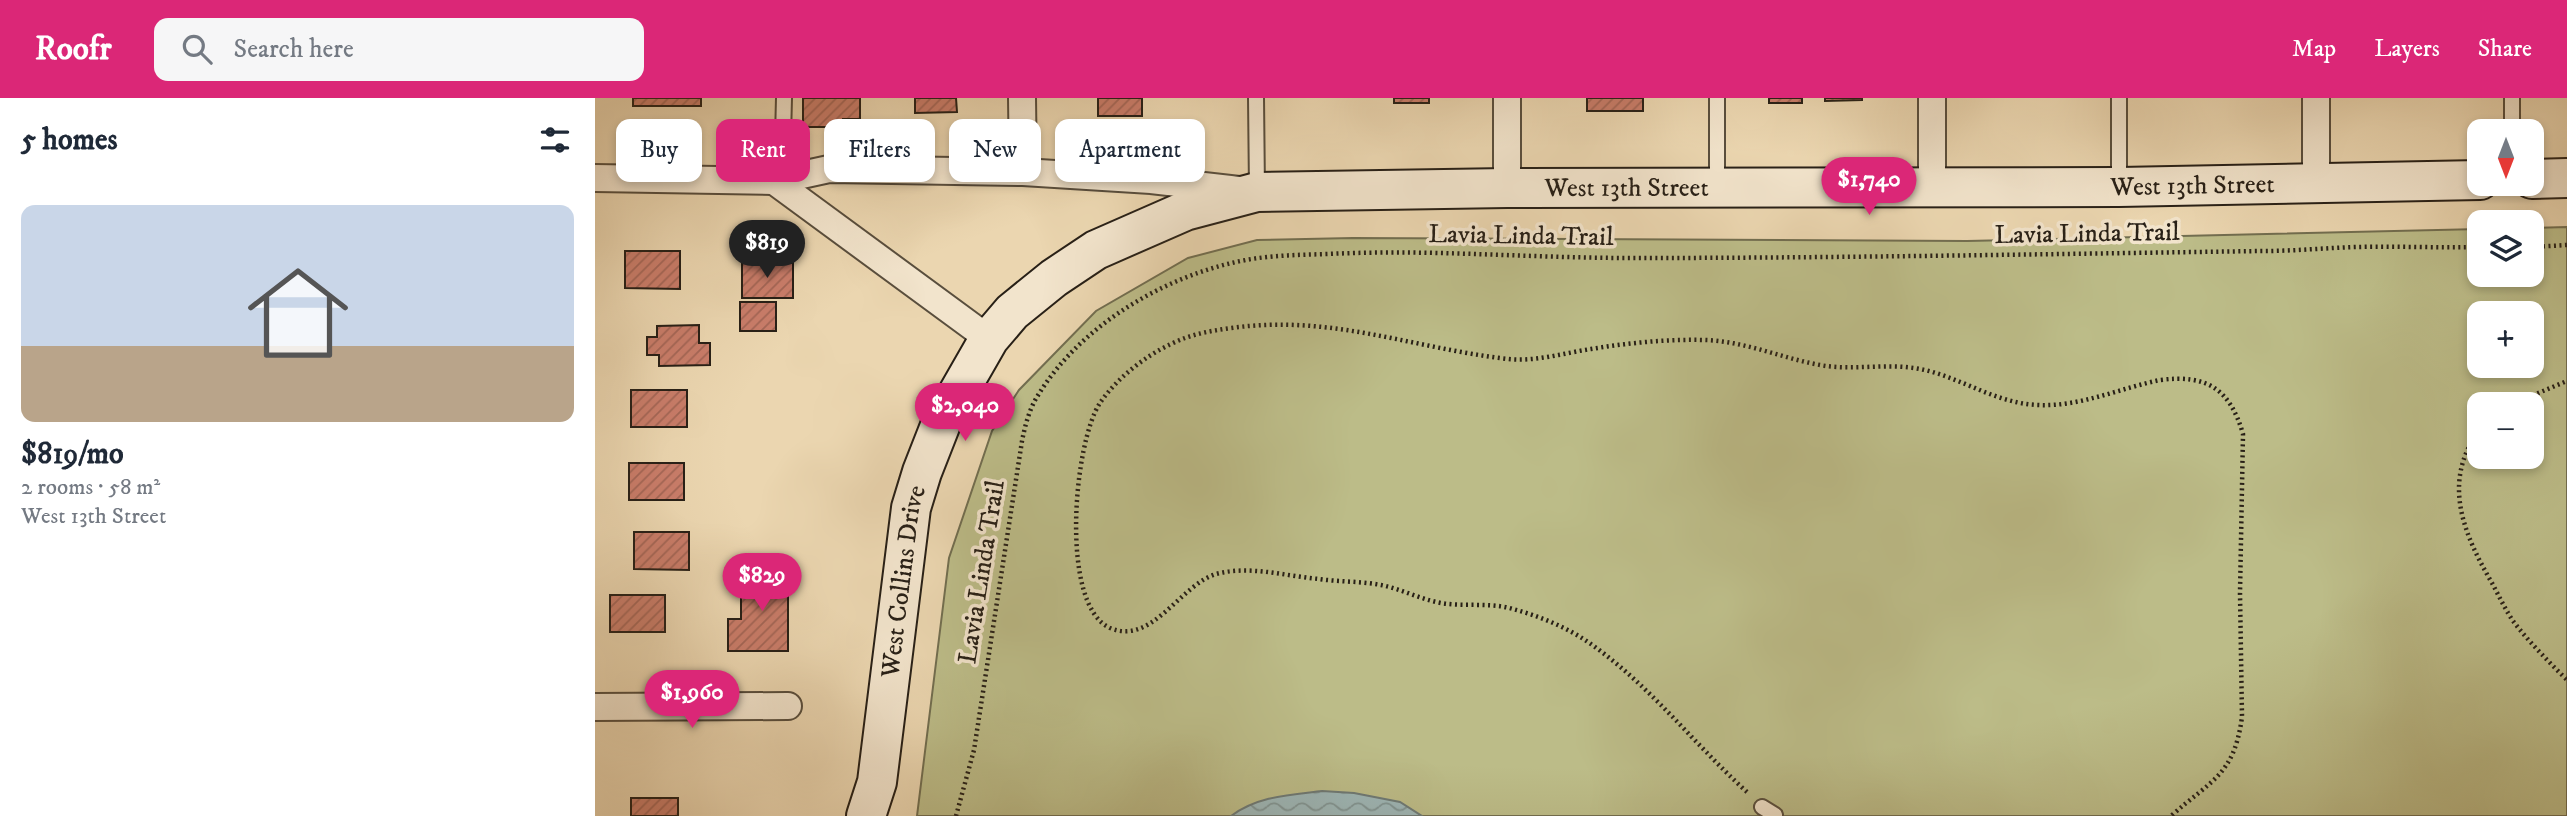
<!DOCTYPE html>
<html lang="en">
<head>
<meta charset="utf-8">
<style>
	:root { --surface:#fff; --page:#f6f6f7; --text:#1f2937; --muted:#747a83; --accent:#db2777 }
	body { margin:0; font-family:"IM FELL DW Pica",serif; background:var(--page); color:var(--text); height:100vh; display:flex; flex-direction:column; font-size:26px; white-space:nowrap }
	* { box-sizing:border-box; margin:0 }
	p { font-size:23px; color:var(--muted) }
	.icon { flex:none; width:38px; height:38px; fill:none; stroke:currentColor; stroke-width:2; stroke-linecap:round; stroke-linejoin:round }
	.map { position:relative; flex:1; overflow:hidden }
	.details { display:flex; flex-direction:column; background:var(--surface); width:595px }
	.details>* { flex:none }
	.top-card { position:absolute; left:21px; top:21px; width:665px; height:63px; display:flex; gap:14px }
	.needle { width:46px; rotate:180deg }
	.tools { position:absolute; left:1872px; top:21px; display:grid; gap:14px }
	.tools a { display:grid; place-items:center; width:77px; height:77px; border-radius:14px; background:var(--surface); box-shadow:0 4px 10px #0003; font-size:35px }
	.price { position:absolute; translate:-50% -60px; padding:0 16px; border-radius:24px; background:var(--accent); color:#fff; font-size:23px; line-height:46px; filter:drop-shadow(0 2px 4px #0008) }
	.price::after { content:''; position:absolute; left:50%; top:42px; width:21px; height:16px; margin-left:-10px; background:inherit; clip-path:polygon(0 0,100% 0,50% 100%) }
	.price.on { background:#222; color:#fff }
	ul { padding:0; list-style:none }
	li { display:grid; align-content:center; gap:14px; height:371px; padding:0 21px }
	li span { display:grid; place-items:center; height:217px; border-radius:14px; color:#555 }
	li>.icon { margin-inline-start:auto }
	span .icon { width:126px; height:126px; fill:#fffc; stroke-width:1 }
	li b { font-size:30px }
	h2 { display:flex; justify-content:space-between; align-items:center; height:84px; padding:0 21px; font-size:30px }
	.chip { padding:0 24px; border-radius:14px; background:var(--surface); box-shadow:0 4px 10px #0003; font-size:24px; line-height:63px }
	.chip.on { background:var(--accent); color:#fff }
	header { display:flex; align-items:center; gap:42px; box-sizing:border-box; height:98px; padding:0 35px; background:var(--accent); color:#fff }
	header strong { font-size:33px }
	nav { display:flex; gap:38px; margin-inline-start:auto; font-size:24px }
	.search { width:490px; height:63px; background:var(--page); display:flex; align-items:center; gap:18px; box-sizing:border-box; padding:0 24px; border-radius:14px; color:var(--muted); font-size:26px }
	main { display:flex; flex:1; min-height:0 }
	.map>svg:first-child { display:block }
	.grass { fill:#bcbc88; stroke:#726e50; stroke-width:2; fill-rule:evenodd }
	.water { fill:url(#water-waves); stroke:#6e7a76; stroke-width:2 }
	.building { fill:url(#building-hatch); stroke:#282017; stroke-width:2 }
	.lines { fill:none; stroke-linecap:round; stroke-linejoin:round }
	.lane-casing { stroke:#594e3d; stroke-width:18 }
	.street-casing { stroke:#594e3d; stroke-width:30 }
	.secondary-casing { stroke:#282017; stroke-width:42 }
	.path { stroke:#282017; stroke-width:4.5; stroke-dasharray:2 3.5; stroke-linecap:butt }
	.lane { stroke:#f2e4cc; stroke-width:14 }
	.street { stroke:#f2e4cc; stroke-width:26 }
	.secondary { stroke:#f2e4cc; stroke-width:38 }
	.labels { text-anchor:middle; dominant-baseline:central; stroke-width:7; stroke-linejoin:round; paint-order:stroke }
	.street-label { font-size:26px; fill:#282017; stroke:#f2e4cc }
</style>
</head>
<body>
<header>
<strong>Roofr</strong>
<div class="search"><svg class="icon" aria-label="search" viewBox="0 0 24 24"><circle cx="10" cy="10" r="6"/><path d="M15 15l6 6"/></svg>Search here</div>
<nav><a>Map</a><a>Layers</a><a>Share</a></nav>
</header>
<main>
<section class="details">
<h2>5 homes<svg class="icon" aria-label="filters" viewBox="0 0 24 24"><path d="M4 7h16M4 17h16"/><circle cx="9" cy="7" r="2"/><circle cx="15" cy="17" r="2"/></svg></h2>
<ul>
<li><span style="background:linear-gradient(#c9d6e8 65%,#b9a48a 0)"><svg class="icon" aria-label="home" viewBox="0 0 24 24"><path d="M3 11l9-7 9 7M6 9v11h12V9"/></svg></span><div><b>$819/mo</b><p>2 rooms · 58 m²</p><p>West 13th Street</p></div></li>
</ul>
</section>
<div class="map">
<svg width="1972" height="718" viewBox="0 0 1972 718">
	<defs>
		<pattern id="water-waves" width="16" height="10" patternUnits="userSpaceOnUse" patternTransform="scale(1.75)"><rect width="16" height="10" fill="#9db6b6"/><path d="M0 5q4-4 8 0t8 0" fill="none" stroke="#809493"/></pattern>
		<pattern id="building-hatch" width="6" height="6" patternUnits="userSpaceOnUse" patternTransform="scale(1.75)"><rect width="6" height="6" fill="#c97d6a"/><path d="M-1 1l2-2M0 6l6-6M5 7l2-2" fill="none" stroke="#a36656"/></pattern>
	</defs>
	<rect width="100%" height="100%" fill="#ebd6b0"/>
	<filter id="stains"><feTurbulence type="fractalNoise" baseFrequency=".00286" numOctaves="4"/><feColorMatrix values="0 0 0 0 .2 0 0 0 0 .09 0 0 0 0 .02 0 0 0 .5 -.17"/></filter>
	<radialGradient id="worn" r=".72"><stop offset=".6" stop-color="#630" stop-opacity="0"/><stop offset="1" stop-color="#630" stop-opacity=".3"/></radialGradient>
	<path class="grass" d="M 1972,129 L 1972,718 L 322,718 L 354,460 L 397,333 L 424,292 L 501,213 L 593,160 L 662,142 L 758,140 L 1372,143 L 1885,131 L 1885,177 L 1937,177 L 1937,130 ZM 1885,215 L 1937,215 L 1937,268 L 1885,268 ZM 1885,306 L 1937,306 L 1937,359 L 1885,359 Z"/>
	<path class="water" d="M 727,693 L 759,695 L 805,704 L 827,718 L 636,718 C 663,698 694,697 727,693 Z"/>
	<g class="building">
		<rect x="38" y="0" width="68" height="8"/>
		<polygon points="208,0 265,0 265,21 248,21 248,29 208,29"/>
		<polygon points="320,0 361,0 362,14 320,15"/>
		<rect x="503" y="0" width="44" height="18"/>
		<rect x="799" y="0" width="35" height="5"/>
		<rect x="992" y="0" width="56" height="13"/>
		<rect x="1174" y="0" width="33" height="5"/>
		<polygon points="1230,0 1267,0 1267,2 1230,3"/>
		<polygon points="30,153 85,153 85,191 30,190"/>
		<rect x="147" y="165" width="51" height="35"/>
		<rect x="145" y="204" width="36" height="29"/>
		<polygon points="104,227 104,245 115,245 115,267 64,268 64,257 52,257 52,239 62,239 62,228"/>
		<rect x="36" y="292" width="56" height="37"/>
		<rect x="34" y="365" width="55" height="37"/>
		<polygon points="39,434 94,434 94,472 39,471"/>
		<polygon points="146,472 193,472 193,553 133,553 133,521 146,521"/>
		<rect x="15" y="497" width="55" height="37"/>
		<rect x="36" y="700" width="47" height="18"/>
	</g>
	<g class="lines">
		<g class="lane-casing">
			<g id="lane">
				<polyline points="661,0 662,92"/>
				<polyline points="1122,0 1122,90"/>
				<polyline points="1917,0 1917,33"/>
				<polyline points="179,83 188,39 189,0"/>
				<polyline points="1524,88 1524,0"/>
				<polyline points="1167,709 1180,717"/>
			</g>
		</g>
		<g class="street-casing">
			<g id="street">
				<polyline points="427,0 428,74"/>
				<polyline points="912,0 912,90"/>
				<polyline points="1337,0 1337,89"/>
				<polyline points="1721,0 1721,85"/>
				<polyline points="0,80 179,83 234,71 428,74 556,82 644,92"/>
				<polyline points="179,83 394,241"/>
				<polyline points="0,609 193,608"/>
			</g>
		</g>
		<g class="secondary-casing">
			<g id="secondary">
				<polyline points="1937,81 1972,80"/>
				<path id="s1" d="M 271,718 L 282,684 L 316,410 L 327,374 L 347,323 L 394,241 L 417,214 L 459,180 L 501,152 L 590,113 L 662,94 L 912,90 L 1524,89 L 1885,82"/>
			</g>
		</g>
		<g class="path">
			<polyline points="1937,149 1972,147"/>
			<polyline points="1917,306 1972,283"/>
			<path d="M 1885,331 C 1846,383 1868,435 1897,485 C 1904,498 1910,511 1918,523 C 1934,544 1953,563 1972,582"/>
			<path d="M 1152,694 C 1098,645 1054,586 993,544 C 971,529 944,518 918,511 C 895,504 869,509 846,505 C 825,501 806,491 786,487 C 765,483 744,484 724,481 C 690,478 654,467 621,476 C 585,487 557,548 515,530 C 464,507 479,344 505,305 C 521,281 550,258 576,246 C 596,236 615,233 636,230 C 737,216 816,250 913,261 C 940,264 969,255 996,251 C 1033,245 1071,241 1109,242 C 1151,243 1191,262 1231,268 C 1262,272 1294,265 1325,271 C 1366,279 1401,306 1444,307 C 1484,309 1526,290 1565,282 C 1612,276 1635,291 1648,336 L 1645,495 L 1647,619 C 1639,678 1616,682 1576,718"/>
			<path d="M 361,718 L 379,652 L 427,343 C 430,328 434,312 442,299 C 483,230 564,181 641,164 C 672,157 702,157 733,156 C 834,151 934,160 1035,160 C 1246,160 1457,156 1668,153 C 1699,153 1730,150 1761,149 C 1802,148 1844,150 1885,149"/>
		</g>
		<use href="#lane" class="lane"/>
		<use href="#street" class="street"/>
		<use href="#secondary" class="secondary"/>
	</g>
	<g class="labels">
		<g class="street-label">
			<text stroke="none"><textPath href="#s1" startOffset="1746">West 13th Street</textPath></text>
			<text stroke="none"><textPath href="#s1" startOffset="1180">West 13th Street</textPath></text>
			<text transform="translate(1492 136) rotate(-1)">Lavia Linda Trail</text>
			<text transform="translate(926 138) rotate(1)">Lavia Linda Trail</text>
			<text transform="translate(387 474) rotate(-81)">Lavia Linda Trail</text>
			<text stroke="none"><textPath href="#s1" startOffset="238">West Collins Drive</textPath></text>
		</g>
	</g>
	<rect width="100%" height="100%" filter="url(#stains)"/>
	<rect width="100%" height="100%" fill="url(#worn)"/>
</svg>
<div class="tools">
<a><svg class="needle" viewBox="-14 -14 28 28"><path d="M0-13l5 13h-10z" fill="#e53935"/><path d="M0 13l5-13h-10z" fill="#747a83"/></svg></a>
<a><svg class="icon" aria-label="layers" viewBox="0 0 24 24"><path d="M12 4l9 5-9 5-9-5zM3 14l9 5 9-5"/></svg></a>
<a>+</a>
<a>−</a>
</div>
<b class="price" style="left:1274px;top:119px">$1,740</b>
<b class="price on" style="left:172px;top:182px">$819</b>
<b class="price" style="left:370px;top:345px">$2,040</b>
<b class="price" style="left:167px;top:515px">$829</b>
<b class="price" style="left:97px;top:632px">$1,960</b>
<div class="top-card">
<a class="chip">Buy</a>
<a class="chip on">Rent</a>
<a class="chip">Filters</a>
<a class="chip">New</a>
<a class="chip">Apartment</a>
</div>
</div>
</main>
</body>
</html>
